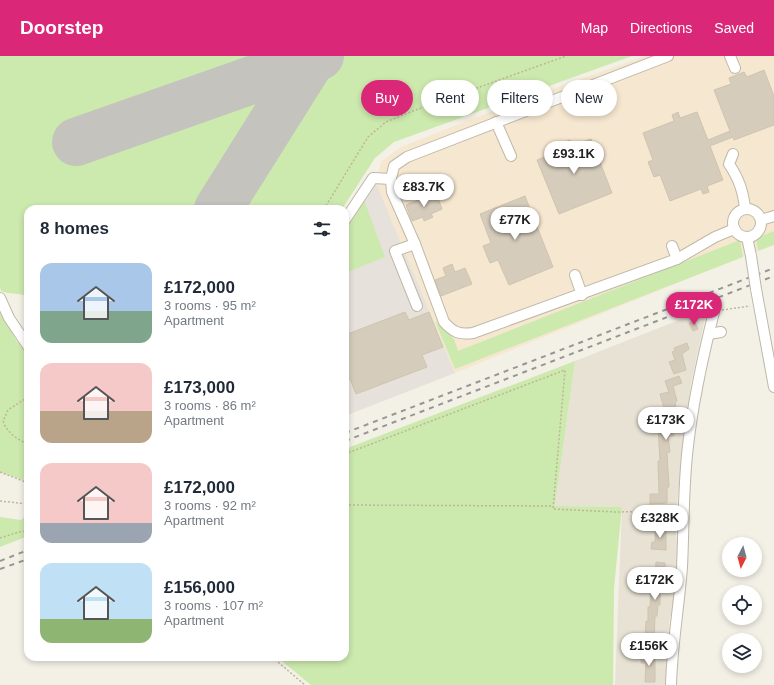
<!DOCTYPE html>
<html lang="en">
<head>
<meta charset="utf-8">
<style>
	:root { --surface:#fff; --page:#f6f6f7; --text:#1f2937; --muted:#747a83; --accent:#db2777 }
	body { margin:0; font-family:Arial,sans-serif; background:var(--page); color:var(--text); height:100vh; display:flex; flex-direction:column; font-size:15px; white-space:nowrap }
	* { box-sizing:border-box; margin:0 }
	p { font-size:13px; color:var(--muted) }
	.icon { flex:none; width:22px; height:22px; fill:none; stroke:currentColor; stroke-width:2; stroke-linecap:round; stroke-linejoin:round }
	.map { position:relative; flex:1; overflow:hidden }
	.panel { position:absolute; left:24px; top:149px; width:325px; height:456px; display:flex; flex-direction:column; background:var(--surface); border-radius:12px; box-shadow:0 2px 6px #0003 }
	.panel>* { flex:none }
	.top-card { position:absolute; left:361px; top:24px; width:353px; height:36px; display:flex; gap:8px }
	.needle { width:26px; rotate:186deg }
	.buttons { position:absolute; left:722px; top:481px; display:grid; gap:8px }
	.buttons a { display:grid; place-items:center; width:40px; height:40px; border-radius:50%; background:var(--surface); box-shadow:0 2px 6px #0003; font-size:20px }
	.price { position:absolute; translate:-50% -34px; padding:0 9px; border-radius:14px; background:#fff; color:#222; font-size:13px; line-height:26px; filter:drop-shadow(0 1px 2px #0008) }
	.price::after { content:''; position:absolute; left:50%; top:24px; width:12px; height:9px; margin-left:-6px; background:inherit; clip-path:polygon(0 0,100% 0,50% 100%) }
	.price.current { background:var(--accent); color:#fff }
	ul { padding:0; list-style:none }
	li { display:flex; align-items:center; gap:12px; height:100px; padding:0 16px }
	li span { display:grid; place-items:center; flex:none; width:112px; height:80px; border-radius:12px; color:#555 }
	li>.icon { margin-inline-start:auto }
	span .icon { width:48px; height:48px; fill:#fffc; stroke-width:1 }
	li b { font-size:17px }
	h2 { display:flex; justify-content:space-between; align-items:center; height:48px; padding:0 16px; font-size:17px }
	.pill { padding:0 14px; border-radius:18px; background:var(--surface); box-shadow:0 2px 6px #0003; font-size:14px; line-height:36px }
	.pill.current { background:var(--accent); color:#fff }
	header { display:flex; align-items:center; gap:24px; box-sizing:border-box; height:56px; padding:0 20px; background:var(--accent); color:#fff }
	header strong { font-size:19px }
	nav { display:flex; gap:22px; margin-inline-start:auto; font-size:14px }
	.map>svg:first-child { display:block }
	.residential { fill:#e7e2d4 }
	.commercial { fill:#f6e7d0 }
	.industrial { fill:#e6e1db }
	.green { fill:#cce9ae }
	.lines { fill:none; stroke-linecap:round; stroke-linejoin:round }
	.runway { stroke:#c4c3be; stroke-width:48 }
	.building { fill:#d5ccbb; stroke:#d0c4ae }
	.minor-casing { stroke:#bfb8a8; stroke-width:12 }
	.path { stroke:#c1b499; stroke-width:1.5; stroke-dasharray:2 2; stroke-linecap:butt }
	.minor { stroke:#fff; stroke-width:10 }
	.rail { stroke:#969696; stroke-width:2; stroke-dasharray:5 5; stroke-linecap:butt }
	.minor-bridge-casing { stroke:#bfb8a8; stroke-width:12; stroke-linecap:butt }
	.minor-bridge { stroke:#fff; stroke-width:10 }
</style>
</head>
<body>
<header>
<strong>Doorstep</strong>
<nav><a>Map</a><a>Directions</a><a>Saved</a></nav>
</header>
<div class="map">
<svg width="774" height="629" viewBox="0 0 774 629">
	<rect width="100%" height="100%" fill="#f3f0e6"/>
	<polygon class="residential" points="707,253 691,327 675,465 678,498 673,552 669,566 668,629 615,629 622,451 555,450 575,305"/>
	<polygon class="commercial" points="645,0 774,0 774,188 455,317 376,127 381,106 401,91 495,54"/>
	<polygon class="industrial" points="376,127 455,317 345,360 345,176"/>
	<g class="green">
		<path d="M 0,0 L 632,0 L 394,86 L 375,102 L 342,153 L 28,153 L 28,241 C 19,236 11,239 1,235 L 0,231 Z"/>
		<polygon points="364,144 385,201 345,217 345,176"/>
		<polygon points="774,175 774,189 758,195 756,182"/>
		<polygon points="740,184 743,201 455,313 435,265 454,283 458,295"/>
		<polygon points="0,255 16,284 28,297 28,426 0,416"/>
		<polygon points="575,305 555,450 622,451 614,532 613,629 311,629 277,601 345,601 345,393"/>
		<polygon points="28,458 28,480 0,491 0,461 21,464"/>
	</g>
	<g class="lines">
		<g class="runway">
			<polyline points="76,86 320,0"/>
			<polyline points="218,153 314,0"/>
		</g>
	</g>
	<g class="building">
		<polygon points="764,14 774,40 774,69 734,84 733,81 710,90 723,124 707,130 709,136 703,138 701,133 670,145 660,119 654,121 648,106 653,104 643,77 674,65 672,59 678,56 680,62 697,56 708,84 730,75 714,34 731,28 729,22 744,16 747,21"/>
		<polygon points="591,83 612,137 559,158 537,104 556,96 554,90 570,84 572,90"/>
		<polygon points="436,137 442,153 431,158 433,161 424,165 423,161 412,165 406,149"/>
		<polygon points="525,140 553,211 509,229 498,204 490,207 483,190 491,187 480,158"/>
		<polygon points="452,208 455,216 465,212 472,228 441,240 435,224 446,220 443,212"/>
		<polygon points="405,256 409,264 429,256 443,291 422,299 427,311 356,338 350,323 345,326 345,279"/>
		<polygon points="694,265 698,273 693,275 689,267"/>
		<polygon points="687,287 689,293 682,298 686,314 674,318 669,306 675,304 672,296 675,295 674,292"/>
		<polygon points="679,320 682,327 673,330 677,345 675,346 676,354 673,355 675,362 672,363 674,380 668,380 670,396 667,397 669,431 667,431 667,447 650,448 650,438 659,438 658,405 660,405 658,372 665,371 662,352 664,352 660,338 669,336 665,325"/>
		<polygon points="656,470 666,470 666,494 651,493 652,486 655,486"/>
		<polygon points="656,506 665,507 663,534 660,534 660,549 658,549 657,560 655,560 654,587 645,587 646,565 648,565 648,551 650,551 651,533 648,533 649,524 655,524"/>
		<polygon points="641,597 651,598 651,601 655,601 655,626 645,626 646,607 641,607"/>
	</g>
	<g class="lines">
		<g class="minor-casing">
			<g id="minor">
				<path d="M 668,0 L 407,101 L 394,110 L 391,123 L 392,136 L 415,188 L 444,266 C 453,276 459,279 473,277 L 677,203 L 715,181 L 734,173"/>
				<polyline points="730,0 735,12"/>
				<polyline points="496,66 511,100"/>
				<path d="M 733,98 L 729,108 C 739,123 743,135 745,152"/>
				<circle cx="747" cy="167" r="14"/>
				<polyline points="345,164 373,122 391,123"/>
				<polyline points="761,164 774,160"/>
				<polyline points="747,181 751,200"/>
				<polyline points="415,188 395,195 417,250"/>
				<polyline points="672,190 677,203"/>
				<polyline points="575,219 582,239"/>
				<polyline points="756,233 774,331"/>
				<polyline points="0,242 9,262 28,290"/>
				<polyline points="709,278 721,276"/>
				<path d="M 671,629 C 672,589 679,551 682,511 C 684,471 683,430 688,390 C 693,345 703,300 714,256"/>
			</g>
		</g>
		<g class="path">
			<polyline points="324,153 368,81 386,66 413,55 566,0"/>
			<polyline points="722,254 750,250"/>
			<path d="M 28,341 L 8,354 L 3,365 C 6,376 18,384 28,388"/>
			<polyline points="345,398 565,314 553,453 616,456 676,455"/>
			<polyline points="0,416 28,427"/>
			<polyline points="0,445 28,448"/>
			<polyline points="345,449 553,450"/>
			<polyline points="0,482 19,476 28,475"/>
			<polyline points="272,601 305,629"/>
		</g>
		<use href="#minor" class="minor"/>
		<g class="rail">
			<polyline points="345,377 774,212"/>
			<polyline points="345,385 774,220"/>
			<polyline points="0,505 28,494"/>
			<polyline points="0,513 28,503"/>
		</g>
		<g class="minor-bridge-casing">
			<polyline id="minor-bridge" points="751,200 756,233"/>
		</g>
		<use href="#minor-bridge" class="minor-bridge"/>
	</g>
</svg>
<div class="buttons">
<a><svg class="needle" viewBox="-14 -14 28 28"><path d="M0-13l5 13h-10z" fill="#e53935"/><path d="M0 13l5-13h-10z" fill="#747a83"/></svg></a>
<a><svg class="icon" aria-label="locate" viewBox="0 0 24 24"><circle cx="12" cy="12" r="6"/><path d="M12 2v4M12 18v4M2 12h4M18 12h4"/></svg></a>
<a><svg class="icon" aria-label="layers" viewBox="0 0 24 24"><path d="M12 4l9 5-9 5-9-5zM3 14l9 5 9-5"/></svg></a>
</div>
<b class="price" style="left:574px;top:119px">£93.1K</b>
<b class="price" style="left:424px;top:152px">£83.7K</b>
<b class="price" style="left:515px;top:185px">£77K</b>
<b class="price current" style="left:694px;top:270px">£172K</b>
<b class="price" style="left:666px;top:385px">£173K</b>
<b class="price" style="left:660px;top:483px">£328K</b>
<b class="price" style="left:655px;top:545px">£172K</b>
<b class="price" style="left:649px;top:611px">£156K</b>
<div class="top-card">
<a class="pill current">Buy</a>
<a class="pill">Rent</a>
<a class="pill">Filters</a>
<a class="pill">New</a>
</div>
<section class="panel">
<h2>8 homes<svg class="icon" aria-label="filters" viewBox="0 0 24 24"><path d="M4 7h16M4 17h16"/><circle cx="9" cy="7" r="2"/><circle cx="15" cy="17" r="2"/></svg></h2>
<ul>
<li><span style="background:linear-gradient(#a9c7e8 60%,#7fa58c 0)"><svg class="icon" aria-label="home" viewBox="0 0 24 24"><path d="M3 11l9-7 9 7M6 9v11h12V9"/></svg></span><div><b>£172,000</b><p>3 rooms · 95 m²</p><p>Apartment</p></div></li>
<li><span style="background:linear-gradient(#f6c9c9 60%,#b9a48a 0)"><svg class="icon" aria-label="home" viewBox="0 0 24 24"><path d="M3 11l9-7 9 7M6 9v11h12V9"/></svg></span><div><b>£173,000</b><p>3 rooms · 86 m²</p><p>Apartment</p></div></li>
<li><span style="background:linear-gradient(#f6c9c9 75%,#9aa5b1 0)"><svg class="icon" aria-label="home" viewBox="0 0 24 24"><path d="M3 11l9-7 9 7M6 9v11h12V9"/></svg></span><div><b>£172,000</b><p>3 rooms · 92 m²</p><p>Apartment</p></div></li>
<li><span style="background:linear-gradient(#bfe0f5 70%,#8fb573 0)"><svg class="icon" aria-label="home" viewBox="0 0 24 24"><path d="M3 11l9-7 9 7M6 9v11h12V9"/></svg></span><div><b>£156,000</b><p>3 rooms · 107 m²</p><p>Apartment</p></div></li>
</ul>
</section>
</div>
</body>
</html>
